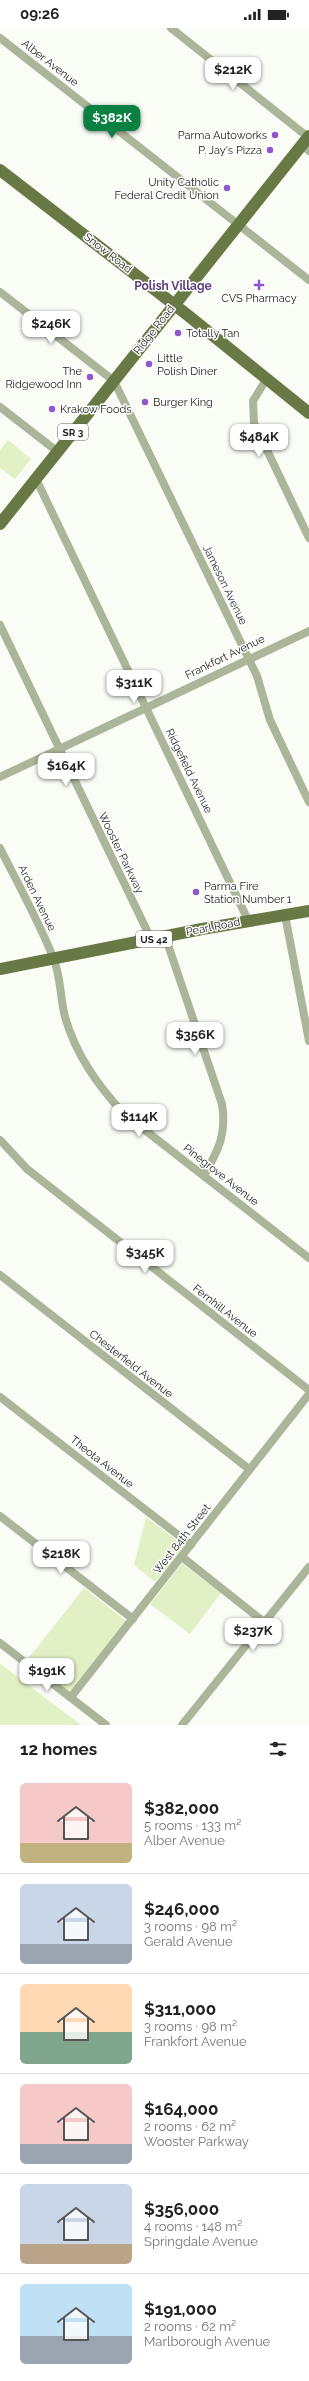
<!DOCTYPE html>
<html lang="en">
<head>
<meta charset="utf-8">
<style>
	:root { --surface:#fff; --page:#f6f6f6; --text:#222; --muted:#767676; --line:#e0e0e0; --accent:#0b8043 }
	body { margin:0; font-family:Raleway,sans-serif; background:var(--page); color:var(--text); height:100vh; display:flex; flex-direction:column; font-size:15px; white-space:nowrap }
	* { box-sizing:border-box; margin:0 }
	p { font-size:13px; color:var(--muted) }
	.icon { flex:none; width:22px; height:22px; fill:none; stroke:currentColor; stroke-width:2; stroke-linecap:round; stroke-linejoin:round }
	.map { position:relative; height:1697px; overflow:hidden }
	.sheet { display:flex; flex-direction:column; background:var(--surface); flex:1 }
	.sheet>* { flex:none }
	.price { position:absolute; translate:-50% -34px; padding:0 9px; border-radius:8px; background:#fff; color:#222; font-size:13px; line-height:26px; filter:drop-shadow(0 1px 2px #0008) }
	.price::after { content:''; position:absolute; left:50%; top:24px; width:12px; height:9px; margin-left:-6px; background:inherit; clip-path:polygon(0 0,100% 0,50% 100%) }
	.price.current { background:var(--accent); color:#fff }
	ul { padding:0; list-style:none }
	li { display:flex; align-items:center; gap:12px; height:100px; padding:0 20px }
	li+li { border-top:1px solid var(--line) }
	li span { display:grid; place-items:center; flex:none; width:112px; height:80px; border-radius:6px; color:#555 }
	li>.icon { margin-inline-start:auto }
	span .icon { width:48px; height:48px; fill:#fffc; stroke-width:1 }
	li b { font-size:17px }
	h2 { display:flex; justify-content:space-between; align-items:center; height:48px; padding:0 20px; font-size:17px }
	.status { display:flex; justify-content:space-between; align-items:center; height:28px; padding:0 20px; background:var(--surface); direction:ltr }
	.status svg { height:11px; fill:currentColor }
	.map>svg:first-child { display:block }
	.green { fill:#e2f1c5 }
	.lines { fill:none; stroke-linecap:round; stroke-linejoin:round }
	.street { stroke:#abb599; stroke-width:8 }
	.primary { stroke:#697946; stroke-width:12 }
	.poi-dot { fill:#9056ce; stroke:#fff; stroke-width:1.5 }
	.labels { text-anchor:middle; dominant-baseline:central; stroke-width:3; stroke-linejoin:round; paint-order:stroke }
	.shield { fill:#fff; stroke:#646463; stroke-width:1 }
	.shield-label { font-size:10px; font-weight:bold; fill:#212220 }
	.street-label { font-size:11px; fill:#212220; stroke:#fff }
	.poi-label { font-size:11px; fill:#212220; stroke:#fff; text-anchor:start }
	.neighbourhood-label { font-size:12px; font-weight:bold; fill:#5d417d; stroke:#fff }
</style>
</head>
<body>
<div class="status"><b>09:26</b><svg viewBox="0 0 49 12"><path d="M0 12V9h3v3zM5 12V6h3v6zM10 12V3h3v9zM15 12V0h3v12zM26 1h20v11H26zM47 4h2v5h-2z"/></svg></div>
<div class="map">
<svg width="309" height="1697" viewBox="0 0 309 1697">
	<rect width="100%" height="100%" fill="#fafcf6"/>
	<g class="green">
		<polygon points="8,412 31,431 15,451 0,440 0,422"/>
		<polygon points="146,1489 185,1519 155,1554 134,1537"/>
		<polygon points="182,1535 221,1565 190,1606 150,1576"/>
		<polygon points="84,1560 126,1593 70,1665 27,1632"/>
		<polygon points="0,1635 3,1638 81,1697 0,1697"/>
	</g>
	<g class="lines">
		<g class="street">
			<polyline points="171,0 308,109"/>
			<polyline points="0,10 309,252"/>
			<polyline points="302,117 309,123"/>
			<polyline points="0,264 114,353 257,648 270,692 309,774"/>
			<polyline points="267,350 253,373 254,395 309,510"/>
			<polyline points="0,379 58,424"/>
			<polyline points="36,451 248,892"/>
			<polyline points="0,597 151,911"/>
			<polyline points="0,749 309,603"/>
			<path d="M 0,820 C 18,856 38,892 53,929 C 61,948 60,970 65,989 C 76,1027 97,1056 123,1085 L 309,1230"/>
			<polyline points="285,887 309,1013"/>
			<path d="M 165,908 L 222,1076 C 227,1107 218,1122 204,1148"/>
			<polyline points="0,1112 27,1141 309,1362"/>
			<polyline points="0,1247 249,1441"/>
			<polyline points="0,1369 191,1517"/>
			<polyline points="0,1488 133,1591"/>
			<polyline points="182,1529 264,1594"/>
			<polyline points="0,1615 106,1697"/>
			<polyline points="71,1669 309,1366"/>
			<polyline points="182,1697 309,1539"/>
		</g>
		<g class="primary">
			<polyline points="0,142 185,285 309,385"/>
			<polyline points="0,496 309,108"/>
			<polyline points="0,941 202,901 309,883"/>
		</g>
	</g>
	<g class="poi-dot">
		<circle cx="275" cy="107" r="4"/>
		<circle cx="270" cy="122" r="4"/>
		<circle cx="227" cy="160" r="4"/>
		<path d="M257 251h4v4h4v4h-4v4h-4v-4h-4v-4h4z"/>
		<circle cx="178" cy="305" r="4"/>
		<circle cx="149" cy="336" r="4"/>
		<circle cx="90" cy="349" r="4"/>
		<circle cx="145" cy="374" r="4"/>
		<circle cx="52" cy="381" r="4"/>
		<circle cx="196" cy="864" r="4"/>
	</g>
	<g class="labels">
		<g class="shield">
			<rect x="58" y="396" width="30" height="16" rx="3"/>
			<rect x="136" y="903" width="36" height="16" rx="3"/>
		</g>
		<g class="shield-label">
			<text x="73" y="404">SR 3</text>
			<text x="154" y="911">US 42</text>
		</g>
		<g class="street-label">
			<text transform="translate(50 35) rotate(38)">Alber Avenue</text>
			<text transform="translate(108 225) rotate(38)">Snow Road</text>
			<text transform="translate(154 302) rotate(-52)">Ridge Road</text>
			<text transform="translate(225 557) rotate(64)">Jameson Avenue</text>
			<text transform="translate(225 629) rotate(-26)">Frankfort Avenue</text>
			<text transform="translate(189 743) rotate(64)">Ridgefield Avenue</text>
			<text transform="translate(121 825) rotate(64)">Wooster Parkway</text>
			<text transform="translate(37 870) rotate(64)">Arden Avenue</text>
			<text transform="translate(213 899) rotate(-11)">Pearl Road</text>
			<text transform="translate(221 1147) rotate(38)">Pinegrove Avenue</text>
			<text transform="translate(225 1283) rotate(38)">Fernhill Avenue</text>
			<text transform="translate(131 1336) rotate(38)">Chesterfield Avenue</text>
			<text transform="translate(102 1434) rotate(38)">Theota Avenue</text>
			<text transform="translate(182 1511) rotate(-52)">West 84th Street</text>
		</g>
		<g class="poi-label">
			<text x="267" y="107" text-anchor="end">Parma Autoworks</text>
			<text x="262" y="122" text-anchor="end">P. Jay's Pizza</text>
			<text x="219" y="154" text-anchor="end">Unity Catholic<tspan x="219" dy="13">Federal Credit Union</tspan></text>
			<text x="259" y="270" text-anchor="middle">CVS Pharmacy</text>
			<text x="186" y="305">Totally Tan</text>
			<text x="157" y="330">Little<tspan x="157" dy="13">Polish Diner</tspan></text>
			<text x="82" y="343" text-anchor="end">The<tspan x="82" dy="13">Ridgewood Inn</tspan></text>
			<text x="153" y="374">Burger King</text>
			<text x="60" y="381">Krakow Foods</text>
			<text x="204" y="858">Parma Fire<tspan x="204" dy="13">Station Number 1</tspan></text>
		</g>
		<g class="neighbourhood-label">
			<text x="173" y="258">Polish Village</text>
		</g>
	</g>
</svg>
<b class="price" style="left:233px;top:63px">$212K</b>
<b class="price current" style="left:112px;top:111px">$382K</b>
<b class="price" style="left:51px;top:317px">$246K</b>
<b class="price" style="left:259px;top:430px">$484K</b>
<b class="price" style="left:134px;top:676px">$311K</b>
<b class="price" style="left:66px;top:759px">$164K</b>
<b class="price" style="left:195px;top:1028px">$356K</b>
<b class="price" style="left:139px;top:1110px">$114K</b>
<b class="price" style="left:145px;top:1246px">$345K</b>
<b class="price" style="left:61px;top:1547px">$218K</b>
<b class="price" style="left:253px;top:1624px">$237K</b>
<b class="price" style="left:47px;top:1664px">$191K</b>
</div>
<section class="sheet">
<h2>12 homes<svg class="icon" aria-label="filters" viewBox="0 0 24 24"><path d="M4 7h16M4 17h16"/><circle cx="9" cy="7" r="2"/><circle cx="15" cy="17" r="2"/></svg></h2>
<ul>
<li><span style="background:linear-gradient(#f6c9c9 75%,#c2b280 0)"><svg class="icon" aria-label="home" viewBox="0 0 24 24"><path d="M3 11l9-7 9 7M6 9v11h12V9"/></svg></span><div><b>$382,000</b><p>5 rooms · 133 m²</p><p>Alber Avenue</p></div></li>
<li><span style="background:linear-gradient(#c9d6e8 75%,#9aa5b1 0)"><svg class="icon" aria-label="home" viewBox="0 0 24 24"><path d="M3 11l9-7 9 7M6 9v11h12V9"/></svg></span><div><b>$246,000</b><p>3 rooms · 98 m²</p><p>Gerald Avenue</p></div></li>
<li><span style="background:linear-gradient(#ffd9b3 60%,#7fa58c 0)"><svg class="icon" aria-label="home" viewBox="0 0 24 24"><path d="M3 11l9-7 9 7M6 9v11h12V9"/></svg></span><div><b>$311,000</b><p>3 rooms · 98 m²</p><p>Frankfort Avenue</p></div></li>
<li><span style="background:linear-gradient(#f6c9c9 75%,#9aa5b1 0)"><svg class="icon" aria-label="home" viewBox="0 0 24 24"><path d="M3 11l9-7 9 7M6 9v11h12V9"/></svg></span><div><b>$164,000</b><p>2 rooms · 62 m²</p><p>Wooster Parkway</p></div></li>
<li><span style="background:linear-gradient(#c9d6e8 75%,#b9a48a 0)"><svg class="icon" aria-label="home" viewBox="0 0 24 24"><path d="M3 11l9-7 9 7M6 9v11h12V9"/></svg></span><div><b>$356,000</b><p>4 rooms · 148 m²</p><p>Springdale Avenue</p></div></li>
<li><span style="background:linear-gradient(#bfe0f5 65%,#9aa5b1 0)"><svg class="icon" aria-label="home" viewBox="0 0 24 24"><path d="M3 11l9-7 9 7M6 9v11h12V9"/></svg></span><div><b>$191,000</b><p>2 rooms · 62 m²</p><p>Marlborough Avenue</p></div></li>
</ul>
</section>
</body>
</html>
